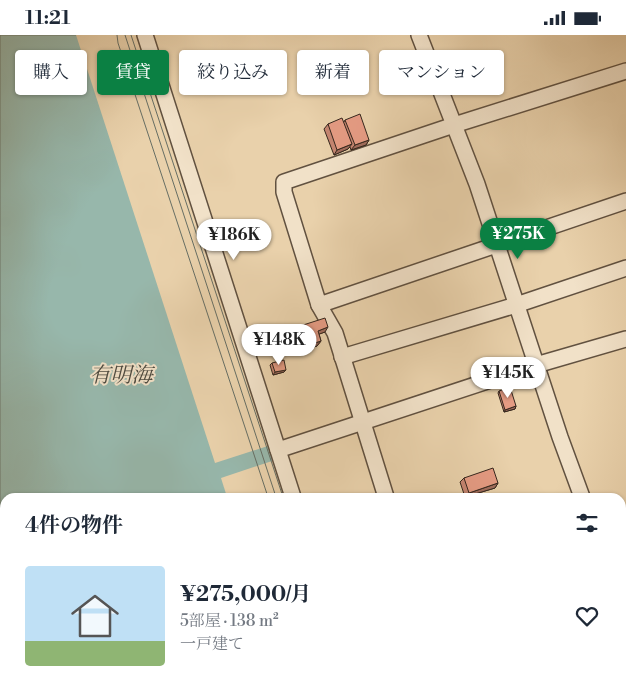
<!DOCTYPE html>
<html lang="ja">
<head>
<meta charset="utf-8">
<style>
	:root { --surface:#fff; --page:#f2f2f3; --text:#1f2937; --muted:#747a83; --line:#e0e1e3; --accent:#0b8043 }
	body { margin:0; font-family:"Libre Bodoni","Noto Serif JP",serif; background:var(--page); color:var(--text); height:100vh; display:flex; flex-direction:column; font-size:19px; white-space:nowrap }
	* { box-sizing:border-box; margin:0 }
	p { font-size:16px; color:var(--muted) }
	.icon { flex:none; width:28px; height:28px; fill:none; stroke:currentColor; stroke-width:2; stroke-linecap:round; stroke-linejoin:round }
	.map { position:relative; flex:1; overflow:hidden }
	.details { position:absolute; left:0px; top:458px; width:626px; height:196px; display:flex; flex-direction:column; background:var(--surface); border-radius:15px 15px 0 0; box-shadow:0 1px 4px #0004 }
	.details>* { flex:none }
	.guide { position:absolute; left:15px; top:15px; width:596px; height:45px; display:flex; gap:10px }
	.price { position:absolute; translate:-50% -42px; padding:0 11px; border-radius:18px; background:#fff; color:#222; font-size:16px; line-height:32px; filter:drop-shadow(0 1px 2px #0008) }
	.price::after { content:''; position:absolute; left:50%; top:30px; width:15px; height:11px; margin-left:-8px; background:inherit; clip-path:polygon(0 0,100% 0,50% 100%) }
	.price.active { background:var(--accent); color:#fff }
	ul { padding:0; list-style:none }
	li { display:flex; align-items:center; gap:15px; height:125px; padding:0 25px }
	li+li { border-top:1px solid var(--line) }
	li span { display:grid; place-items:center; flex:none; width:140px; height:100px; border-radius:5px; color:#555 }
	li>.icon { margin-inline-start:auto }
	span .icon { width:60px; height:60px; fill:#fffc; stroke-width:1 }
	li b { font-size:21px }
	h2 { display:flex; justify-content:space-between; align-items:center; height:60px; padding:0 25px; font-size:21px }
	.tag { padding:0 18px; border-radius:5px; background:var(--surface); box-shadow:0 1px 4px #0004; font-size:18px; line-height:45px }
	.tag.active { background:var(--accent); color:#fff }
	.status { display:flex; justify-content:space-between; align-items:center; height:35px; padding:0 25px; background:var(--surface); direction:ltr }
	.status svg { height:14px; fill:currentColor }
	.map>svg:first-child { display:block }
	.water { fill:#97b7ab; stroke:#6f7d72 }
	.pier { fill:#e9d1ab }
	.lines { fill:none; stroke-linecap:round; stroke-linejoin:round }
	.shore { stroke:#666e64; stroke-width:1 }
	.minor-casing { stroke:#615140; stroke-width:18 }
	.minor { stroke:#f1e1c8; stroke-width:15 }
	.wall { fill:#c58571; stroke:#34261d }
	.shaded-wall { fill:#a06c5c; stroke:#34261d }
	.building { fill:#e59b83; stroke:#34261d }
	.labels { text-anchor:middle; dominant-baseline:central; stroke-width:4; stroke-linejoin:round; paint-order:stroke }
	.water-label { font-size:21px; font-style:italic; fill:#4d4a40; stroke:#f1e1c8 }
</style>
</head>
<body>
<div class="status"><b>11:21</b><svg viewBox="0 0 49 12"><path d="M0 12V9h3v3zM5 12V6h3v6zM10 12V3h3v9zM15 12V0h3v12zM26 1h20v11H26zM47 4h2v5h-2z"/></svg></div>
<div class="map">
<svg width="626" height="653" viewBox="0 0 626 653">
	<rect width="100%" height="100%" fill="#e9d1ab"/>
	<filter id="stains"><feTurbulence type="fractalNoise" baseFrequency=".004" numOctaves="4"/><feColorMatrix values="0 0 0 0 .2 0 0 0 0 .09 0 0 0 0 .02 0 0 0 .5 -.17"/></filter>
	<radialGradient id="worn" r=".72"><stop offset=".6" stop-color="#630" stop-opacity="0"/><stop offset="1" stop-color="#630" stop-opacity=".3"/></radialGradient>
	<polygon class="water" points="0,0 136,0 288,462 5,462 5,649 437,649 438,653 0,653"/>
	<g class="pier">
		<polygon points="76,0 136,0 271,410 215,428"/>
		<polygon points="275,425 288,462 227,462 221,443"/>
		<polygon points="287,649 437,649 438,653 289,653"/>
	</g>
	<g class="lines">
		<g class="shore">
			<polyline points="117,0 118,8 268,462"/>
			<polyline points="125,0 276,462"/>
			<polyline points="131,0 283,462"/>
		</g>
		<g class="minor-casing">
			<g id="minor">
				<polyline points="145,0 293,462"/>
				<polyline points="419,0 477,149 560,402 582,462"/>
				<polyline points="319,270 626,166"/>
				<polyline points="342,322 516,270 626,233"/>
				<polyline points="278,415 536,330 626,304"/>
				<polyline points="386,462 335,298 319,270 284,157 284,147 454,90 626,36"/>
				<polyline points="621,546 626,549"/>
				<polyline points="445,649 446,653"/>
				<polyline points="609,649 611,653"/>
			</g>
		</g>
		<use href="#minor" class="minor"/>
	</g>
	<g class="wall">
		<polygon points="345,85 369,105 366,110 351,115 350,112 348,114 334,120 324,94 328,89 344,87"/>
		<polygon points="297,292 325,297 319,299 321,306 317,311 305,315 303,306 297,308 293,297"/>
		<polygon points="272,328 284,337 273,340 270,330"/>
		<polygon points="499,356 516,371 515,374 504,377 498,358"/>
		<polygon points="464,443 498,448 495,453 465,462 460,447"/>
		<polygon points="621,564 626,605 621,608"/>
		<polygon points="626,608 626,645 621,648 621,612"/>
		<polygon points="499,649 564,649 557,653 496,653"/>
		<polygon points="566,649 603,649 599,653 561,653"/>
	</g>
	<g class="shaded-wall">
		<polygon points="369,105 366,110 351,115 355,110"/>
		<polygon points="352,109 348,114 334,120 337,115"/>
		<polygon points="328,292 325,297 314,301 318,296"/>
		<polygon points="306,301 303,306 297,308 300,303"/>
		<polygon points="321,306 317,311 305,315 309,310"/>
		<polygon points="286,335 284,337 273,340 275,337"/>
		<polygon points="516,371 515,374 504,377 505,375"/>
		<polygon points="498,448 495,453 465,462 469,458"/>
		<polygon points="626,601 626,605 621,608 621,607"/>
		<polygon points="626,643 626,645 621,648 621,646"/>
		<polygon points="559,649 564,649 556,653"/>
		<polygon points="602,649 603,649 601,652 599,653 596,653"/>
	</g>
	<g class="building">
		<polygon points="360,79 369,105 355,110 345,85"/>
		<polygon points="342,83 352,109 337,115 328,89"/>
		<polygon points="325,283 328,292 318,296 321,306 309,310 306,301 300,303 297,292"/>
		<polygon points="284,325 286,335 275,337 272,328"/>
		<polygon points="510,352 516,371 505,375 499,356"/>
		<polygon points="493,433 498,448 469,458 464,443"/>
		<polygon points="626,560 626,601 625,602 621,597 621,564"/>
		<polygon points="626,608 626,619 621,612"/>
		<polygon points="621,618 626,626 626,643 621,646"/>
		<polygon points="502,649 536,649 539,653 506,653"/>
		<polygon points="537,649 555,649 557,651 554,653 540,653"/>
		<polygon points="566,649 586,649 589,653 562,653 561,652"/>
		<polygon points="590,649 602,649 596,653 593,653"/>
	</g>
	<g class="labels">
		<g class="water-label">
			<text x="121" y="341">有明海</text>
		</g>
	</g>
	<rect width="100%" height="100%" filter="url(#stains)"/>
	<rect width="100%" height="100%" fill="url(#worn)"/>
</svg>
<b class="price active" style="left:518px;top:225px">¥275K</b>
<b class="price" style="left:234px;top:226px">¥186K</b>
<b class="price" style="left:279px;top:331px">¥148K</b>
<b class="price" style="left:508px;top:364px">¥145K</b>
<div class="guide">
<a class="tag">購入</a>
<a class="tag active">賃貸</a>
<a class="tag">絞り込み</a>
<a class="tag">新着</a>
<a class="tag">マンション</a>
</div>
<section class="details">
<h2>4件の物件<svg class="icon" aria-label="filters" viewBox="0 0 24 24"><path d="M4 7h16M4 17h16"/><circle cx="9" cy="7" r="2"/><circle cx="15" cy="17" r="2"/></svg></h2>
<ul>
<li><span style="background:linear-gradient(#bfe0f5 75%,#8fb573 0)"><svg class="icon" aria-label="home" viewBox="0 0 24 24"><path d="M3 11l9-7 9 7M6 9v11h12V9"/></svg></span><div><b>¥275,000/月</b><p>5部屋 · 138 m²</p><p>一戸建て</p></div><svg class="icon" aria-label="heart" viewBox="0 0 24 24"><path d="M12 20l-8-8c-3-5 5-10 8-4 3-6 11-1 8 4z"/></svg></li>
</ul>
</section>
</div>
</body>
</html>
